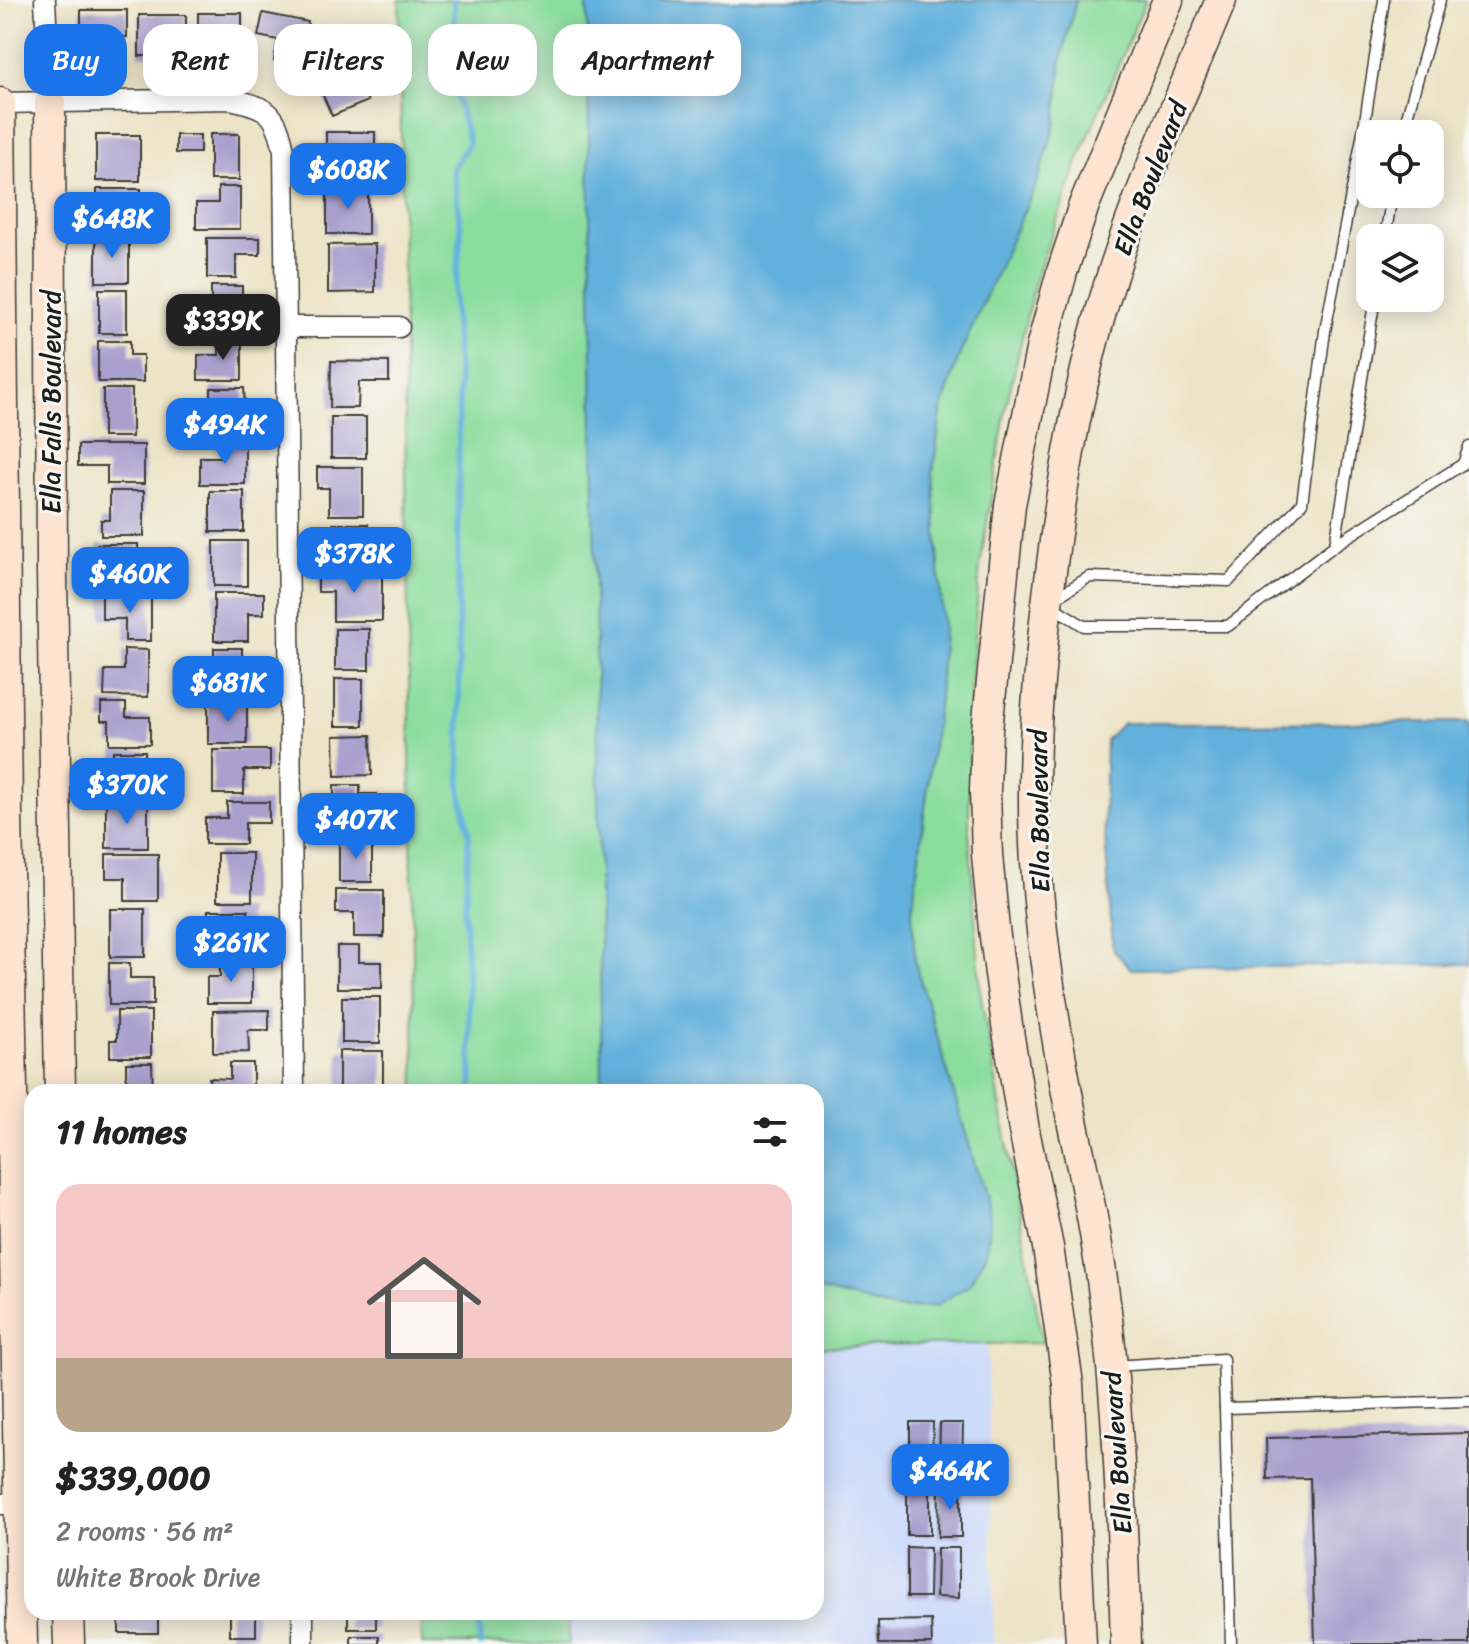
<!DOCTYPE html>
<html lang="en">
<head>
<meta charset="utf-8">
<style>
	:root { --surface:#fff; --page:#f6f6f6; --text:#222; --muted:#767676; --accent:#1a73e8 }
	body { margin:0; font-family:Sriracha,sans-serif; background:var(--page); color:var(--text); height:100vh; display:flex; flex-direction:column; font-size:30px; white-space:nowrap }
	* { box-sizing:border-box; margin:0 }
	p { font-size:26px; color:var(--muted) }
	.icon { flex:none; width:44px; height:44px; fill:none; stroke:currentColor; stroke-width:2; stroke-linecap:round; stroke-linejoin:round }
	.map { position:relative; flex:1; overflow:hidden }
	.sheet { position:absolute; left:24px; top:1084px; width:800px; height:536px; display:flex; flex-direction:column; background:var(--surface); border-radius:24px; box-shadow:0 4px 20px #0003 }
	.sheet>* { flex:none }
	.banner { position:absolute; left:24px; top:24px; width:800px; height:72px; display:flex; gap:16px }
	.controls { position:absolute; left:1356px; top:120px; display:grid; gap:16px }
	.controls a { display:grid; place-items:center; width:88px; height:88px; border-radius:16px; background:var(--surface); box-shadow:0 4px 20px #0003; font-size:40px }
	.price { position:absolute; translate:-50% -68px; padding:0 18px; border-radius:16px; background:var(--accent); color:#fff; font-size:26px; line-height:52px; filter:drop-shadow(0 2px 4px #0008) }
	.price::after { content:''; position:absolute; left:50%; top:48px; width:24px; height:18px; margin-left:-12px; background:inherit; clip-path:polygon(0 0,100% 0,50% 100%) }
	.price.on { background:#222; color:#fff }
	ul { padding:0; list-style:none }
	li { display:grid; align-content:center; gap:16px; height:424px; padding:0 32px }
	li span { display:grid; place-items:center; height:248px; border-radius:24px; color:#555 }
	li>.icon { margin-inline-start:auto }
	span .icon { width:144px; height:144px; fill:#fffc; stroke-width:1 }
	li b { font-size:34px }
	h2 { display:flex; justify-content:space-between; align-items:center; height:96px; padding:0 32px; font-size:34px }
	.tag { padding:0 28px; border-radius:24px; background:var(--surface); box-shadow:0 4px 20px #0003; font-size:28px; line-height:72px }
	.tag.on { background:var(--accent); color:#fff }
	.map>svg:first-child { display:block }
	.built { fill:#cddbfa }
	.green { fill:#8bdd9e; stroke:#547c5d; stroke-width:2 }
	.water { fill:#62b0dc; stroke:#3f667c; stroke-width:2 }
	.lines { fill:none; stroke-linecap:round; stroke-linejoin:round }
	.stream { stroke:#62b0dc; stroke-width:6 }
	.building { fill:#a9a0ce }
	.lane-casing { stroke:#3b3a36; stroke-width:13 }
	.street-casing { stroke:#3b3a36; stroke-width:23 }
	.secondary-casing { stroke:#3b3a36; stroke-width:33 }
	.lane { stroke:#fff; stroke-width:10 }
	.street { stroke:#fff; stroke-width:20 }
	.secondary { stroke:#fde4d1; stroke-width:30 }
	.labels { text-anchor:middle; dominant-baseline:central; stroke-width:6; stroke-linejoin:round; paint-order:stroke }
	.street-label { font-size:26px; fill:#1c1c1c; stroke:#f6f6f2 }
</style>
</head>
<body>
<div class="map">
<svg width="1469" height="1644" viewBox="0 0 1469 1644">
	<rect width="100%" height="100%" fill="#f6f6f2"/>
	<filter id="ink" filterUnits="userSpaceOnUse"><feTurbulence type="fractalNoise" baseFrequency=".0125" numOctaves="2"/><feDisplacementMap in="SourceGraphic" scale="16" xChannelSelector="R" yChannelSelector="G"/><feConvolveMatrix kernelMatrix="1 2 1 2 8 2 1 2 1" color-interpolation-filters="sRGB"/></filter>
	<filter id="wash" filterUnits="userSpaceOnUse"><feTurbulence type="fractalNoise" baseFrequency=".006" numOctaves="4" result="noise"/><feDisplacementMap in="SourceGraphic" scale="32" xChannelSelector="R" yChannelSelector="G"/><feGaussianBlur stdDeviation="1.8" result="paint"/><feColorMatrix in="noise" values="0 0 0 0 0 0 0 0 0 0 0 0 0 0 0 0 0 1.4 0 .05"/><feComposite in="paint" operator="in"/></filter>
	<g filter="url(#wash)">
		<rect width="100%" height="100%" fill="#ede3c6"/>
		<polygon class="built" points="987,1343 994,1644 569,1644 569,1613 545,1612 816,1612 816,1347"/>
		<g class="green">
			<polygon points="399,0 1146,0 1084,146 1036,277 1006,407 980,566 970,687 969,831 981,998 1043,1343 816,1347 816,1092 415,1092"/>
			<polygon points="422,1612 569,1613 569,1644 422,1644"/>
		</g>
		<g class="water">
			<polygon points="587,0 1076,0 1062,57 1056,123 1038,180 959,356 941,412 933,472 943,628 939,698 912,911 915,962 990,1215 987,1252 969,1285 935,1306 894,1309 816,1289 816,1092 602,1092"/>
			<polygon points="1469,722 1469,964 1131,969 1113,950 1104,822 1106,740 1123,723"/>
		</g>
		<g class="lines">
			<g class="stream">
				<polyline points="454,0 455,89 469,143 453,168 461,231 454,305 459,385 458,563 460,789 469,833 465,914 472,1092"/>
				<polyline points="479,1612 480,1644"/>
			</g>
		</g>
		<g id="blocks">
			<g class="building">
				<polygon points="81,10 127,10 127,37 104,37 104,59 81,59"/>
				<polygon points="198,13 242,13 242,55 226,55 226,48 198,48"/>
				<polygon points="263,13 308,22 299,66 274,61 278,40 258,36"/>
				<rect x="139" y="15" width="47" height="41"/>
				<polygon points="351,62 368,101 332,116 315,77"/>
				<polygon points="326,132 375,132 375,179 349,179 349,156 326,156"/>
				<rect x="210" y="134" width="29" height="46"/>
				<rect x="96" y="135" width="44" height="46"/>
				<rect x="176" y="135" width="24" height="18"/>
				<polygon points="218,187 240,187 240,229 196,229 196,203 218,203"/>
				<rect x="327" y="188" width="41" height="46"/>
				<polygon points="97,189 141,189 141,214 136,214 136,231 97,231"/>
				<rect x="96" y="238" width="33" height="44"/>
				<polygon points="207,238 260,238 260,255 236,255 236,278 207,278"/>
				<polygon points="375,244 375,292 328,293 328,245"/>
				<rect x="211" y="286" width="31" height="46"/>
				<rect x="99" y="289" width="28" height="44"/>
				<polygon points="219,339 242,339 242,380 198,380 198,355 219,355"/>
				<polygon points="98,341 130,341 130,355 143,355 143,382 98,382"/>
				<polygon points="331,361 389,362 389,382 359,382 358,408 330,408"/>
				<polygon points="211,388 244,388 246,434 211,434"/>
				<rect x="103" y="389" width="29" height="48"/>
				<rect x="331" y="417" width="35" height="41"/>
				<polygon points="222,441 245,441 245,484 200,484 200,457 222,457"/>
				<polygon points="78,445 144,445 144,484 107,484 107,466 78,466"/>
				<polygon points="317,467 363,467 363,515 329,515 329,488 317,488"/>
				<polygon points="110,491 144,491 144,536 101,536 101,520 110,520"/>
				<rect x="210" y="491" width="34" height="41"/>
				<rect x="333" y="524" width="35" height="41"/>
				<rect x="214" y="541" width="33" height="45"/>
				<polygon points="97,544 138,544 138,555 150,555 150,574 142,574 142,586 97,586"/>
				<polygon points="318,572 382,573 382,621 333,621 333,592 318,592"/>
				<polygon points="214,593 264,593 264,614 248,614 248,641 214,641"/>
				<polygon points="102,595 151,595 151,641 125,641 125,619 102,619"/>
				<rect x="335" y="629" width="34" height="41"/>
				<polygon points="214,648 242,648 242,671 248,671 248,696 214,696"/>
				<polygon points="124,649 148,650 148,697 104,696 105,670 124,670"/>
				<rect x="335" y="679" width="28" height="47"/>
				<polygon points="101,703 126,703 126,717 150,717 150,744 109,744 109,721 101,721"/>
				<rect x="208" y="704" width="39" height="40"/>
				<polygon points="371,735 372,775 335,776 334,736"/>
				<polygon points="213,750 270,750 270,770 244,770 244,794 213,794"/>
				<rect x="113" y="751" width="32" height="42"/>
				<polygon points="334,785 360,785 360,794 377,794 377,831 334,831"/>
				<polygon points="227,802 269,802 269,823 245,823 245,844 205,844 205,818 227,818"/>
				<rect x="106" y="803" width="42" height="45"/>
				<rect x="339" y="840" width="33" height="42"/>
				<rect x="217" y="853" width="35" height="48"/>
				<polygon points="106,854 158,854 158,901 125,901 125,878 106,878"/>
				<polygon points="336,890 384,890 384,937 354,937 354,913 336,913"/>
				<rect x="110" y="909" width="35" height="48"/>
				<polygon points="208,910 248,910 248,953 223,953 223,937 208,937"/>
				<polygon points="337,946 359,946 359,962 382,962 382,988 337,988"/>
				<polygon points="220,962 252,962 252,1003 207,1003 207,977 220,977"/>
				<polygon points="109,963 130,963 130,978 153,978 153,1005 109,1005"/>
				<rect x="342" y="997" width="38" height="46"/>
				<polygon points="269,1010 269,1030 248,1030 249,1052 213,1053 213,1011"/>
				<polygon points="117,1011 151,1011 151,1057 110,1057 110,1040 117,1040"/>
				<rect x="339" y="1051" width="44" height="41"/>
				<polygon points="126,1063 152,1063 153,1092 109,1092 109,1086 126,1085"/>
				<polygon points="230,1063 253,1063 253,1092 209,1092 209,1078 230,1079"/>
				<polygon points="910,1422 933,1422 932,1472 910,1472"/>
				<polygon points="940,1423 963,1423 962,1473 939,1473"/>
				<polygon points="1469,1433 1469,1644 1315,1644 1310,1478 1267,1479 1266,1438"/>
				<rect x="907" y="1485" width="23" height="50"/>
				<polygon points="939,1487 961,1487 961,1537 938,1537"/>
				<polygon points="907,1547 930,1548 929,1597 907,1597"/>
				<polygon points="937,1548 959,1548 959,1598 936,1597"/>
				<rect x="119" y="1612" width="39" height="21"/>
				<rect x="230" y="1612" width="26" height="24"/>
				<rect x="348" y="1612" width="28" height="17"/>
				<polygon points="931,1620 932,1644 879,1644 878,1621"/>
				<rect x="351" y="1636" width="28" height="8"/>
			</g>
		</g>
	</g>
	<g filter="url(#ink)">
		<use href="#blocks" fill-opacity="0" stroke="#3b3a36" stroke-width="2"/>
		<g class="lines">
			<g class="lane-casing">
				<g id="lane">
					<polyline points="1384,0 1364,127 1325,331 1302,503 1229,581 1089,577 1047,603 1084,626 1228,626 1335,545 1463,464 1469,447"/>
					<polyline points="1402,134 1440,0"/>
					<polyline points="1385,238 1392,194"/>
					<polyline points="1335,545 1375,298"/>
					<polyline points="1114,1366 1223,1359 1225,1408"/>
					<polyline points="1231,1644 1225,1408 1469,1401"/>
				</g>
			</g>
			<g class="street-casing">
				<g id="street">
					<polyline points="45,0 50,102"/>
					<path d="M 0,103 L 230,99 C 268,107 276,112 284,150 L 294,1092"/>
					<polyline points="284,327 399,327"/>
					<polyline points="0,1504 32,1503"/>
					<polyline points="303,1612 303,1644"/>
				</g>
			</g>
			<g class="secondary-casing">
				<g id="secondary">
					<polyline points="50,102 52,572 60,1092"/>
					<polyline points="0,103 7,814 22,1644"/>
					<polyline points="68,1612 69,1644"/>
					<polyline points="1081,1644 1068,1384 1048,1247 1024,1130 1007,1025 994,929 987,855 985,791 987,730 1010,505 1042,345 1062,272 1084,205 1168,0"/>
					<path d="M 1126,1644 C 1122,1510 1118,1373 1096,1240 C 1090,1202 1081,1163 1073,1125 C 1052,1015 1033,901 1034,790 C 1034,720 1041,649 1050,580 C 1062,480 1079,379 1110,282 C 1140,186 1183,93 1221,0"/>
				</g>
			</g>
			<use href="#lane" class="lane"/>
			<use href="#street" class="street"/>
			<use href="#secondary" class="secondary"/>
		</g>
	</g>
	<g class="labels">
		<g class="street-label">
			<text transform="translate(1150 178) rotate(-69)">Ella Boulevard</text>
			<text transform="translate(51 402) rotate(-90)">Ella Falls Boulevard</text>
			<text transform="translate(1039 811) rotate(-91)">Ella Boulevard</text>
			<text transform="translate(1117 1453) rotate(-94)">Ella Boulevard</text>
		</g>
	</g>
</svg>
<div class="controls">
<a><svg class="icon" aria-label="locate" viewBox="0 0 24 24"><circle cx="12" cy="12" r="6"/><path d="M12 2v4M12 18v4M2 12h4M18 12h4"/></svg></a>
<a><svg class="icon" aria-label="layers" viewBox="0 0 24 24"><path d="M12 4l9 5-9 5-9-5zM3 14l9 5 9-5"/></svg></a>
</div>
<b class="price" style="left:348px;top:211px">$608K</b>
<b class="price" style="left:112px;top:260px">$648K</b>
<b class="price on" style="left:223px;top:362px">$339K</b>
<b class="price" style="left:225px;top:466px">$494K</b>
<b class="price" style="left:354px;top:595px">$378K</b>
<b class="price" style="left:130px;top:615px">$460K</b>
<b class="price" style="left:228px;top:724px">$681K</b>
<b class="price" style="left:127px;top:826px">$370K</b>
<b class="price" style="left:356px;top:861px">$407K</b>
<b class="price" style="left:231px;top:984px">$261K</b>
<b class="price" style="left:950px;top:1512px">$464K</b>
<div class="banner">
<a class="tag on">Buy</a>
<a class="tag">Rent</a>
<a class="tag">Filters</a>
<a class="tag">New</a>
<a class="tag">Apartment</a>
</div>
<section class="sheet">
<h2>11 homes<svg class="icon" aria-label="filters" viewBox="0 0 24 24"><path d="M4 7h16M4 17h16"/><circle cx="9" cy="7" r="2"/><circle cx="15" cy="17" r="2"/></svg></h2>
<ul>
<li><span style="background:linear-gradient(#f6c9c9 70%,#b9a48a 0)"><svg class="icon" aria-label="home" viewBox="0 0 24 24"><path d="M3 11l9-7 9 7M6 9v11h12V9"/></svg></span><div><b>$339,000</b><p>2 rooms · 56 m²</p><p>White Brook Drive</p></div></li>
</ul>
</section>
</div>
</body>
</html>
